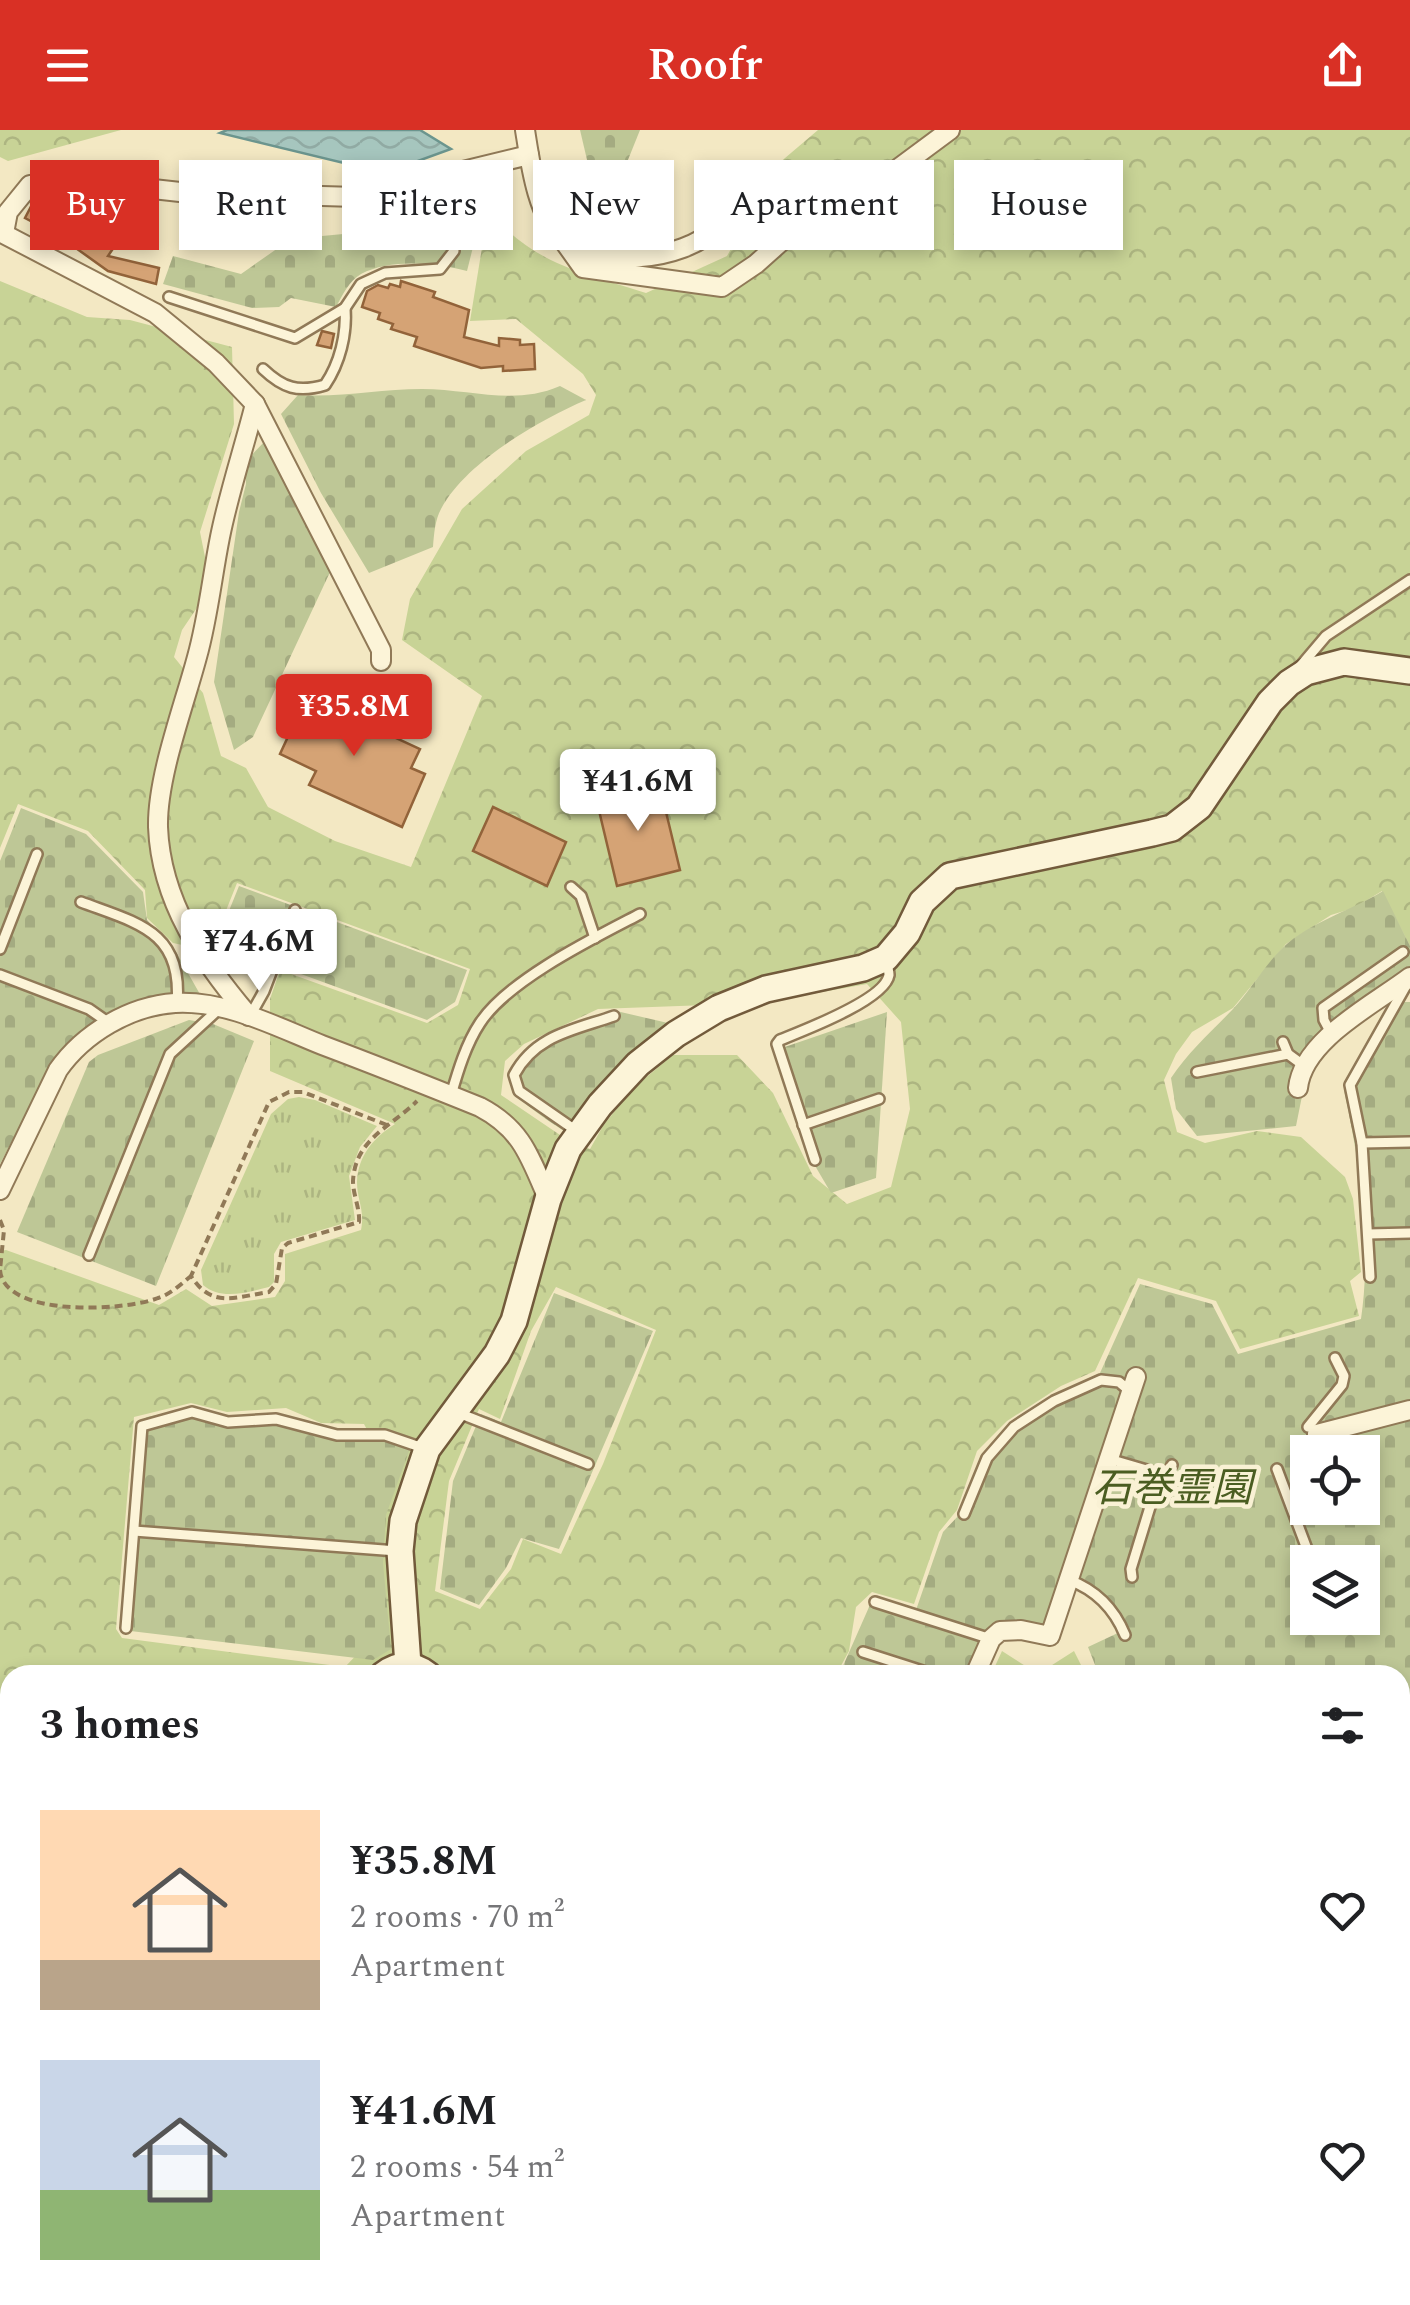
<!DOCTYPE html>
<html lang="en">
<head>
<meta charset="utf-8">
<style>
	:root { --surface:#fff; --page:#f6f6f6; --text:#202124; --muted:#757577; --accent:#d93025 }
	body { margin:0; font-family:Spectral,"Noto Sans JP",serif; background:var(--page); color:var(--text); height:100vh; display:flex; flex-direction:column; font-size:38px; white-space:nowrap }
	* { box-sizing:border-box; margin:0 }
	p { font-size:32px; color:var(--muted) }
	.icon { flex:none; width:55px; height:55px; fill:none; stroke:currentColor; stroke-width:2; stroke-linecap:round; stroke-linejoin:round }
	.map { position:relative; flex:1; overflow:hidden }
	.sheet { position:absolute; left:0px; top:1535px; width:1410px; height:640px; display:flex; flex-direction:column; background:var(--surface); border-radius:30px 30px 0 0; box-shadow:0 5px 15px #0003 }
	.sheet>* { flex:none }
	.banner { position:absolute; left:30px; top:30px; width:1350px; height:90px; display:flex; gap:20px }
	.tools { position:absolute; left:1290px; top:1305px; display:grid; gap:20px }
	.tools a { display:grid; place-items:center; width:90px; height:90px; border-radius:0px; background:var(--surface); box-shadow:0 5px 15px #0003; font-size:50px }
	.price { position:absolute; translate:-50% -85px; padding:0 22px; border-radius:10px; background:#fff; color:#222; font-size:32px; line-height:65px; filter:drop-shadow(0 2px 5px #0008) }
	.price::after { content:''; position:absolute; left:50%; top:60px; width:30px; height:22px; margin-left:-15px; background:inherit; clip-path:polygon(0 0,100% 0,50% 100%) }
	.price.current { background:var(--accent); color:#fff }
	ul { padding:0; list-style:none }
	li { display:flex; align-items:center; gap:30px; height:250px; padding:0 40px }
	li span { display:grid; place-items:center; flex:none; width:280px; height:200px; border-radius:0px; color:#555 }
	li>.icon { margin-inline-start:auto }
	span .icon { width:120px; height:120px; fill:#fffc; stroke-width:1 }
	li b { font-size:42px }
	h2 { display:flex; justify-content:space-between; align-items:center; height:120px; padding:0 40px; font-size:42px }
	.tag { padding:0 35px; border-radius:0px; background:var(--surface); box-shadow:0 5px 15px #0003; font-size:35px; line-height:90px }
	.tag.current { background:var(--accent); color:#fff }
	header { display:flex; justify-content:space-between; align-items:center; height:130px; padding:0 40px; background:var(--accent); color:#fff; font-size:45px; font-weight:600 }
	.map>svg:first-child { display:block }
	.grass { fill:url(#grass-tufts) }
	.forest { fill:url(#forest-crowns); fill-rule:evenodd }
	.cemetery { fill:url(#cemetery-stones); fill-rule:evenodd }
	.water { fill:url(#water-waves); stroke:#6b958e; stroke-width:2.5 }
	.building { fill:#d5a375; stroke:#92633a; stroke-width:2.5 }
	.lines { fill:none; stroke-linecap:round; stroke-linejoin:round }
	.lane-casing { stroke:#907957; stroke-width:14 }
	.street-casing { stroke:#907957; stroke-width:22 }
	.secondary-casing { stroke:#725a3b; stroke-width:30 }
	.path { stroke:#907957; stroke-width:4; stroke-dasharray:8 5; stroke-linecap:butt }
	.lane { stroke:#fcf4d8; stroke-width:9 }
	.street { stroke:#fcf4d8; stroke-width:18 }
	.secondary { stroke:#fcf4d8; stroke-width:25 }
	.labels { text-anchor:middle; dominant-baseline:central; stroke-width:9; stroke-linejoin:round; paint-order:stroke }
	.park-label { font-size:40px; font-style:italic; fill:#4a5d21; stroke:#f9f1d4 }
</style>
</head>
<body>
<header><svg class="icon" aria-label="menu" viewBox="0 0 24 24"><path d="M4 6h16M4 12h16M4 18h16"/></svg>Roofr<svg class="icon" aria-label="share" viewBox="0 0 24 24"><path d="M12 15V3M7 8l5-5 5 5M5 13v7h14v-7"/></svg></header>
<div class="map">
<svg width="1410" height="2175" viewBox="0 0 1410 2175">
	<defs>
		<pattern id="grass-tufts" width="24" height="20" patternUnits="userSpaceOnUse" patternTransform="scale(2.5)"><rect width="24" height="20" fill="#c8d396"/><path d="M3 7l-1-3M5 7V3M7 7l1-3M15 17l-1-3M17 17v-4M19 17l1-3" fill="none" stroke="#adb581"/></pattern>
		<pattern id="forest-crowns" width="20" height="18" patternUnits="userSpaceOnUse" patternTransform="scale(2.5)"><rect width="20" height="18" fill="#c8d396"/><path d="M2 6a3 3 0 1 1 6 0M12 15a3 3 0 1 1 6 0" fill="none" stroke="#adb581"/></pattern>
		<pattern id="cemetery-stones" width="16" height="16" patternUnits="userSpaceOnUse" patternTransform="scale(2.5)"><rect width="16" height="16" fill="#bec796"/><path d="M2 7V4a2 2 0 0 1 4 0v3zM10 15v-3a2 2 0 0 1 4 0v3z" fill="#a4ab81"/></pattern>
		<pattern id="water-waves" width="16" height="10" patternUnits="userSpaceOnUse" patternTransform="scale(2.5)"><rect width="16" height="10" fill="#a6c6be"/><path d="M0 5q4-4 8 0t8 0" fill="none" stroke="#90aaa3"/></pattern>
	</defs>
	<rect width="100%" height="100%" fill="#f3e8c3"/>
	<path class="grass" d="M 299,967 L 315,970 L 377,996 L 360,1017 L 349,1046 L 355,1090 L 281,1112 L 274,1124 L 274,1152 L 269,1157 C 248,1162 221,1171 203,1155 L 201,1140 L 271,984 L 288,969 Z"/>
	<g class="forest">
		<polygon points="0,0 121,0 8,31 0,27"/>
		<path d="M 818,0 L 1410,0 L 1410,816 L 1382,761 L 1354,778 L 1331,785 L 1286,814 L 1233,878 L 1192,902 L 1176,924 L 1164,950 L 1177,1002 L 1205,1013 L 1257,1001 L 1301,1007 L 1345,1047 L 1353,1069 L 1361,1142 L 1350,1151 L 1359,1186 L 1240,1219 L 1216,1171 L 1138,1148 L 1095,1241 L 1061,1256 L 1007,1291 L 977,1321 L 957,1380 L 939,1402 L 914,1474 L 872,1462 L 856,1477 L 849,1521 L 836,1545 L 10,1545 L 10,1935 L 0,1944 L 0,1121 L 6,1120 L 159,1175 L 186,1159 L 212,1176 L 275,1167 L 285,1151 L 285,1124 L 361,1100 C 365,1080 357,1070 357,1052 C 358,1026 373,1008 395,994 L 270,941 L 270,869 L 280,840 L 427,893 L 458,875 L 470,839 L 237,753 L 210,821 L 173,813 L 147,788 L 145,760 L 88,701 L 18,674 L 0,718 L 0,151 L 87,187 L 130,190 L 232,217 L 234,294 L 200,402 L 211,457 L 182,500 L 174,527 L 203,563 L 221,626 L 246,638 L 268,677 L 335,711 L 411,737 L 482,566 L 402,510 L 410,469 L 462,379 L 526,321 L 589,285 L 596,265 L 583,244 L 516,189 L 470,191 L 488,81 C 538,136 578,141 646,163 L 727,126 L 778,34 ZM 867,854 L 901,892 L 910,979 L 891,1057 L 847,1074 L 813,1046 L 773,963 L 737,925 L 673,925 L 632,959 L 603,996 L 590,1019 L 563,1007 L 501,965 L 505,931 L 524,914 L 598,879 L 761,873 ZM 556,1157 L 656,1200 L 603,1334 L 561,1424 L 523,1409 L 511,1439 L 480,1479 L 435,1461 L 449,1351 L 479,1279 L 500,1289 L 531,1201 ZM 191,1273 L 227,1282 L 286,1278 L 321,1293 L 364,1294 L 374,1313 L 363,1518 L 345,1537 L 122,1508 L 116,1499 L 134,1287 Z"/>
		<polygon points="1002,1521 1038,1544 1074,1521 1086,1545 991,1545"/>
		<polygon points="1410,1844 1410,1966 1400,1973 1400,1845"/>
		<polygon points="1410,2032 1410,2175 0,2175 0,2106 10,2098 10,2165 1400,2165 1400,2037"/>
	</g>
	<g class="cemetery">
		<polygon points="580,0 640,0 605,87 600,85"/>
		<path d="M 459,68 L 483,77 L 467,141 C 436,133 391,128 361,144 C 349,151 342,166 336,177 L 291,168 L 279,177 L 252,178 L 163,154 L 173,126 L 241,144 L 278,118 L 301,108 L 438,95 Z"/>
		<path d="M 560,256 L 586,270 C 539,290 465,333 441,379 C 435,390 434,404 433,417 L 369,443 L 321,363 L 281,284 L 298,265 C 340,268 380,259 422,259 C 470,259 514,276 560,256 Z"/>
		<polygon points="266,310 288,361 331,440 253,607 234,620 214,552 239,382 246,354 245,332"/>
		<polygon points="21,678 86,704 143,762 147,790 176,822 201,866 82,904 56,927 0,1034 0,731"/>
		<polygon points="239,756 467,840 455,872 427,890 279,836 274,848 212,823"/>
		<path d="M 1383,761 L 1410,816 L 1410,838 C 1369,868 1295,907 1289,960 L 1303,961 L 1296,996 L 1197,1006 L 1176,979 L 1171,948 C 1189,921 1211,902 1233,879 C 1252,858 1267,831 1288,813 C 1316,790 1352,780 1383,761 Z"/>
		<path d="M 1395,872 L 1410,872 L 1410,1673 L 1400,1676 L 1400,1545 L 1099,1545 L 1088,1517 L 1120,1502 L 1095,1470 L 1072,1456 L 1054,1513 L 1013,1506 L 998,1510 L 982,1545 L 839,1545 L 873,1468 L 916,1480 L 943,1402 L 960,1384 L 981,1326 L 1011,1294 L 1043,1271 L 1100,1243 L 1140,1154 L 1212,1174 L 1238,1224 L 1361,1189 C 1372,1114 1360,1034 1344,960 ZM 1308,1322 L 1362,1322 L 1362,1378 L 1308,1378 ZM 1308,1432 L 1362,1432 L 1362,1488 L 1308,1488 Z"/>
		<path d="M 612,880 L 668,893 L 632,925 L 564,1001 C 530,978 478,950 535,913 Z"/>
		<polygon points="887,882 876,1048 831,1063 814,1034 776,920"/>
		<polygon points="189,890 213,894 254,911 156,1156 17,1102 89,932 98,925"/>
		<polygon points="554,1163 653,1201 559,1419 521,1408 506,1438 479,1475 440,1459 453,1351 481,1284 501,1292"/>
		<polygon points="192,1278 234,1289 273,1286 324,1300 379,1300 406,1305 413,1310 386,1385 383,1433 391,1519 373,1530 122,1500 139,1293 147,1287"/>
		<polygon points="10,1947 10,2092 0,2100 0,1956"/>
		<polygon points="1410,1971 1410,2027 1400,2032 1400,1977"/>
	</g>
	<polygon class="water" points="227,0 420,0 451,19 385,43 220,3"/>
	<g class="building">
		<polygon points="50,66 78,81 73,89 114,117 108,126 159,138 156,154 108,141 59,106 25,88 36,67"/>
		<polygon points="401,151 435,162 433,167 469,180 464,207 499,216 499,208 520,210 520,215 534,214 535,239 503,241 503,236 481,238 414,216 417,207 391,199 393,194 378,189 380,183 362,177 367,161 378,155 388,158 390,154 400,157"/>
		<polygon points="322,201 334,204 331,218 317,215"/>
		<polygon points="331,555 353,565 344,584 420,619 411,638 425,644 402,697 309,655 316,641 280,624 306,568 322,575"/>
		<polygon points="659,653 680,740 617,756 596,668"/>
		<polygon points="493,677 566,712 547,756 473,721"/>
	</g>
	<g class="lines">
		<g class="lane-casing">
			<g id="lane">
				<polyline points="169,167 295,208 345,178 361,154 385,143 440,139 454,121"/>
				<path d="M 263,239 C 283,258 298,263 325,255 C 340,233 347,204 345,178"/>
				<polyline points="1298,539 1326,506 1410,450"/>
				<polyline points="571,757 581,766 595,808"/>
				<path d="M 81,772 C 137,793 183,801 177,873"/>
				<polyline points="0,819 37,724"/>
				<polyline points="0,845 89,879 109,893"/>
				<polyline points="250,886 264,861 295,780"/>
				<polyline points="1332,905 1324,890 1323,878 1403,822"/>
				<polyline points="1283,912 1288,924 1303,935"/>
				<polyline points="1197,942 1288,924"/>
				<path d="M 451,965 C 458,941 466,914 480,893 C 508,850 594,808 640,784"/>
				<polyline points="803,995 879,969"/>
				<path d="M 578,1002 L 519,961 L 514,945 C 535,905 574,900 614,886"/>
				<polyline points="1362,1013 1410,1012"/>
				<path d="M 815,1030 L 777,914 L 780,910 C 802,901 885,870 889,845 C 889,843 887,831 886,829"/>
				<polyline points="1368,1104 1410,1103"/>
				<polyline points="89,1125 170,924 220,878"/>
				<polyline points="1370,1147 1362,1013 1350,955 1408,852"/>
				<polyline points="456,1282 588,1334"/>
				<polyline points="1308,1297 1342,1255 1344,1246 1335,1228"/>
				<polyline points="1109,1329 1167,1346"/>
				<polyline points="1277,1339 1310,1427"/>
				<polyline points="964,1384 987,1328 1014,1297 1054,1271 1101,1250 1119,1252 1131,1262"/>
				<polyline points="134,1401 397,1421"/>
				<polyline points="1132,1447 1131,1439 1150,1377 1172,1335"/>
				<path d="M 1069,1450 C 1096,1460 1114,1478 1125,1505"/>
				<polyline points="875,1472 991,1509"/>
				<polyline points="126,1498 142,1296 192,1282 228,1292 276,1289 337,1305 385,1305 423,1318"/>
				<polyline points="863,1522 935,1545"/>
				<polyline points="1400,1805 1410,1807"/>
			</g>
		</g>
		<g class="street-casing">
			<g id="street">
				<path d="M 525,0 C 530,31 537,88 563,109 C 599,139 683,131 716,98 C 728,86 737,67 744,51"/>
				<polyline points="0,102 155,183 216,233 255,274 381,520 381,531"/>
				<polyline points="4,103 8,82 30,55 81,51 180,62 356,67 529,25"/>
				<polyline points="563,110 583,138 722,157 756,134 802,93 843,68 892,43 950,0"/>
				<path d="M 249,886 C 203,832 161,772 158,697 C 157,647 184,576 197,527 C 208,488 212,447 220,407 C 229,362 244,318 255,274"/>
				<path d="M 1298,958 C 1303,910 1373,875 1410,847"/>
				<path d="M 0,1060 L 58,940 C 84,903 130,876 175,873 C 226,870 277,897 322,915 C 375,935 428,956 480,977 C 522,999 530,1027 548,1069"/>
				<polyline points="1317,1304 1410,1280"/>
				<polyline points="975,1545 991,1509 1000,1501 1021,1500 1050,1506 1136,1247"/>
			</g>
		</g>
		<g class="secondary-casing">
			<g id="secondary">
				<polyline points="408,1535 400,1421 403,1391 427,1319 497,1224 514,1191 548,1069 568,1019 600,975 638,934 676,904 719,878 766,859 863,838 886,828 907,803 922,772 950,746 1152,703 1172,698 1199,677 1270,572 1289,553 1306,542 1344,532 1410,541"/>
				<path d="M 383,1545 C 398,1533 413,1533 428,1545"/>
				<polyline points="1400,1866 1410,1864"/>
				<polyline points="0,1889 10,1880"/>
			</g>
		</g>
		<g class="path">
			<polyline points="552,50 588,83 598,80"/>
			<polyline points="457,111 472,66 501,51"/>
			<path d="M 387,995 L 303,962 L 289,962 L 269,972 L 191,1146 C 212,1179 235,1167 269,1162 L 276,1154 L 282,1118 L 288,1113 L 359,1092 C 360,1078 353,1065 353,1051 C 355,1009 391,997 417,971"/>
			<polyline points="0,1090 4,1100 0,1140"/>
			<path d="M 0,1140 C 4,1188 125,1181 158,1168 C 171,1164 181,1154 191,1146"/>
			<polyline points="1400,2053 1410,2048"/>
			<polyline points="912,2175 919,2165"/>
		</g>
		<use href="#lane" class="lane"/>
		<use href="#street" class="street"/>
		<use href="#secondary" class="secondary"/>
	</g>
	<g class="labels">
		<g class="park-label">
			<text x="1172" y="1359">石巻霊園</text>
		</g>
	</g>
</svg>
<div class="tools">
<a><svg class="icon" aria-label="locate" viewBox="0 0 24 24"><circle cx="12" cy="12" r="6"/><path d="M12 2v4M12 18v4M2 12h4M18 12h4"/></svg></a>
<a><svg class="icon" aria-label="layers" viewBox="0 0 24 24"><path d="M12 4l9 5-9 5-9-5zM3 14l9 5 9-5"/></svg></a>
</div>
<b class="price current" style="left:354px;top:629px">¥35.8M</b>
<b class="price" style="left:638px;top:704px">¥41.6M</b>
<b class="price" style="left:259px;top:864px">¥74.6M</b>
<div class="banner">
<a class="tag current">Buy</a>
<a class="tag">Rent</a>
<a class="tag">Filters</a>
<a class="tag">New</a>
<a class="tag">Apartment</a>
<a class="tag">House</a>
</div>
<section class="sheet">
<h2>3 homes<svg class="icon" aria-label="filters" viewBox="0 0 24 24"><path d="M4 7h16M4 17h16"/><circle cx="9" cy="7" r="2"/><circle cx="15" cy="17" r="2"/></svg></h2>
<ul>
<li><span style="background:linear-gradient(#ffd9b3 75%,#b9a48a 0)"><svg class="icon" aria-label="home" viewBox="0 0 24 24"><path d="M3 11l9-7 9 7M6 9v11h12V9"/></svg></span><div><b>¥35.8M</b><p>2 rooms · 70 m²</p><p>Apartment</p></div><svg class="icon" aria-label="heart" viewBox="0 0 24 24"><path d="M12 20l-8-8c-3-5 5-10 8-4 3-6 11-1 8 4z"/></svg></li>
<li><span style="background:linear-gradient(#c9d6e8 65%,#8fb573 0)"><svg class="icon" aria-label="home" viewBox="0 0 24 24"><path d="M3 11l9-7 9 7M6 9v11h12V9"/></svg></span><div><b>¥41.6M</b><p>2 rooms · 54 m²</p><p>Apartment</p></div><svg class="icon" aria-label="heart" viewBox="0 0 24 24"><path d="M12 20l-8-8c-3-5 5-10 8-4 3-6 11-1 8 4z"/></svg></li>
</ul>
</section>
</div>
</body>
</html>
